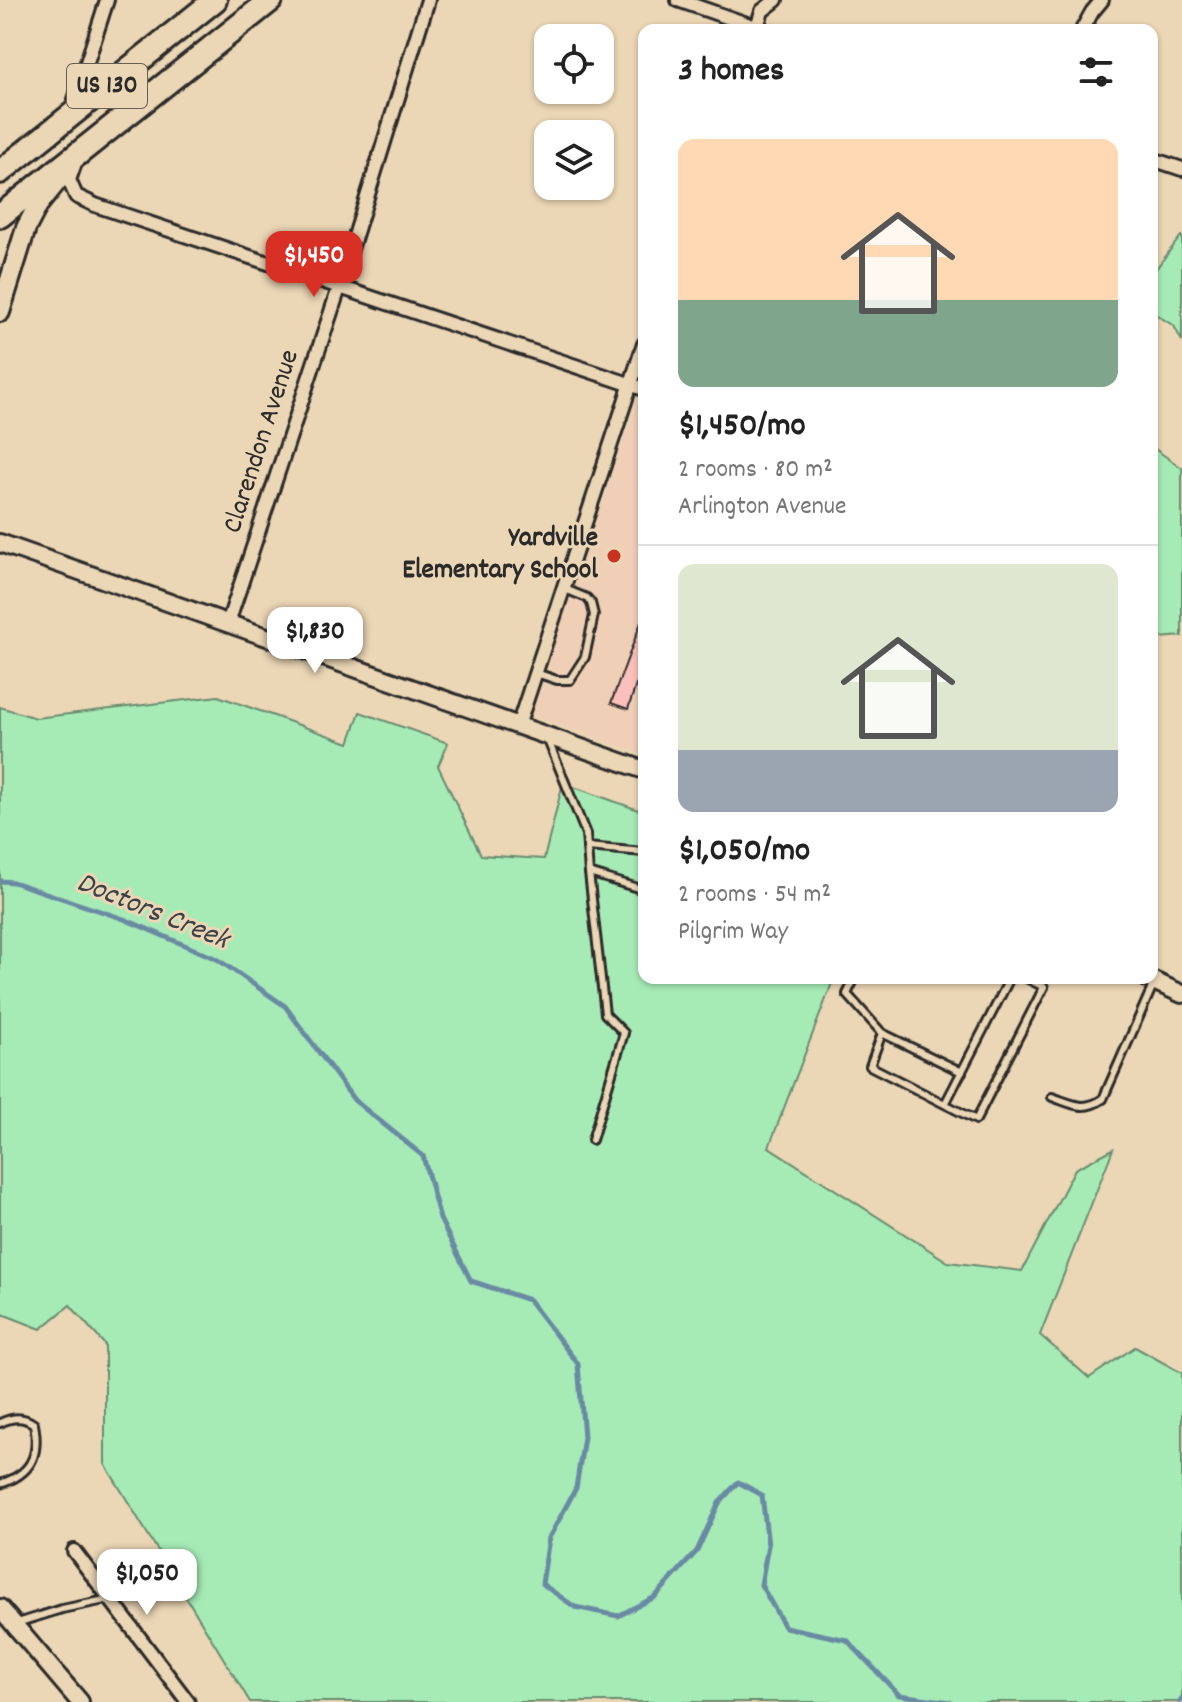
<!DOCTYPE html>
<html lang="en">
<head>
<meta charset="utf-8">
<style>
	:root { --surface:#fff; --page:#f2f2f2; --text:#222; --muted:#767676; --line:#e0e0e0; --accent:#d93025 }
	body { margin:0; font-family:Dekko,sans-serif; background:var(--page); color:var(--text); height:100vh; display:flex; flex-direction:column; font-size:30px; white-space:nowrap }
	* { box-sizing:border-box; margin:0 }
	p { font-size:26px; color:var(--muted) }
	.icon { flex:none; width:44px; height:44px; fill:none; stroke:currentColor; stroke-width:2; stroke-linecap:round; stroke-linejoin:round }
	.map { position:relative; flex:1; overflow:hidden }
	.panel { position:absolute; left:638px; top:24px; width:520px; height:960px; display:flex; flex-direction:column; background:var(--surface); border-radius:16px; box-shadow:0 2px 6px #0004 }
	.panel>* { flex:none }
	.tools { position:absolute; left:534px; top:24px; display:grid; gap:16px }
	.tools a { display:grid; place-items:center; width:80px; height:80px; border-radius:16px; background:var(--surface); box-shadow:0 2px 6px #0004; font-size:40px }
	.price { position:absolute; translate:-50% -68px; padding:0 18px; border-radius:16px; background:#fff; color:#222; font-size:26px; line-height:52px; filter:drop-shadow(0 2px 4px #0008) }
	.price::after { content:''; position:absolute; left:50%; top:48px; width:24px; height:18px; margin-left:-12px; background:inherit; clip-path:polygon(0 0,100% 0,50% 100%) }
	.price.on { background:var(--accent); color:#fff }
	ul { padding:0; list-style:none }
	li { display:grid; align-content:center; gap:16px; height:424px; padding:0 40px }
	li+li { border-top:2px solid var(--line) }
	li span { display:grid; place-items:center; height:248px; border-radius:16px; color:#555 }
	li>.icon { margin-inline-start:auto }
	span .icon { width:144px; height:144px; fill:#fffc; stroke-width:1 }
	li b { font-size:34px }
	h2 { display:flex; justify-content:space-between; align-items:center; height:96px; padding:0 40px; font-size:34px }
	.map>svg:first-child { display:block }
	.built { fill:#f0cfb7 }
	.green { fill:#a6ebb6; stroke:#688b70; stroke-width:2 }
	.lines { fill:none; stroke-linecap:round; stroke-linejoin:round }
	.stream { stroke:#6b8aa3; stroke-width:5 }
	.building { fill:#fcc0bc; stroke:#2b2b2b; stroke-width:2 }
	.lane-casing { stroke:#2b2b2b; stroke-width:12 }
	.street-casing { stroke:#2b2b2b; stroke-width:18 }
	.secondary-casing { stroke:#2b2b2b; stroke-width:22 }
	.primary-casing { stroke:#2b2b2b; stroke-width:24 }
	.highway-casing { stroke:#2b2b2b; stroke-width:28 }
	.lane { stroke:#ebd6b5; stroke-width:6 }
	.street { stroke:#ebd6b5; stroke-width:12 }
	.secondary { stroke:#ebd6b5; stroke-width:16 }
	.primary { stroke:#ebd6b5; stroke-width:18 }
	.highway { stroke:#ebd6b5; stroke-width:22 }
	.poi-dot { fill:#c8321e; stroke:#ebd6b5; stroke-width:3 }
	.labels { text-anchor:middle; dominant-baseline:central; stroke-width:6; stroke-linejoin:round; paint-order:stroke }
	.shield { fill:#ebd6b5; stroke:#655e54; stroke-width:2 }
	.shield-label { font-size:26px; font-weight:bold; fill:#2b2b2b }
	.street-label { font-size:28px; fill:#2b2b2b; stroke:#ebd6b5 }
	.poi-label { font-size:28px; font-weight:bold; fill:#2b2b2b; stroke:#ebd6b5; text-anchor:end }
	.water-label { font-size:30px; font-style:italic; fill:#3b4349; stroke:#ebd6b5 }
</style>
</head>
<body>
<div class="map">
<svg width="1182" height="1702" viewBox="0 0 1182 1702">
	<rect width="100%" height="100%" fill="#ebd6b5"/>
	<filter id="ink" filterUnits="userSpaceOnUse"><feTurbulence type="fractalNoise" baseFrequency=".0125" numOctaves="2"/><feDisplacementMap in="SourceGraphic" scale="16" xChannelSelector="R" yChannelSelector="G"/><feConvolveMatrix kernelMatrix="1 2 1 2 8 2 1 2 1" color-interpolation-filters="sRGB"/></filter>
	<g filter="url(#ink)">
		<polygon class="built" points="638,397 644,399 644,755 530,714"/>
		<g class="green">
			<polygon points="1181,236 1182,237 1182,341 1174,326 1152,312 1152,274"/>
			<polygon points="1152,447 1182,468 1182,636 1160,638 1152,651"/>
			<polygon points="218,696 349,743 360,712 448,743 438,766 481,855 544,859 563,783 644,812 644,978 834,978 769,1147 948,1262 1022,1271 1075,1169 1113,1149 1040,1335 1089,1378 1135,1347 1182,1373 1182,1702 250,1702 105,1464 105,1345 70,1305 41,1329 0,1313 0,707 36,718"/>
		</g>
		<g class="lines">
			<g class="stream">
				<polyline points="0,881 13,882 124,919 217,959 285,1006 354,1100 423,1156 440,1219 471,1281 529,1300 578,1364 584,1437 576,1488 549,1538 542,1584 575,1607 618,1616 655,1597 697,1551 719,1503 738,1482 762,1495 768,1545 761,1585 785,1627 847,1640 899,1695 951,1702"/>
				<polyline points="1180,1702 1182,1698"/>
			</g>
		</g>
		<polygon class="building" points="643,617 644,618 644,688 636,685 628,709 611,703"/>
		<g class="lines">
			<g class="lane-casing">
				<g id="lane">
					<polyline points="536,673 557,680 570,680 585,657 594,615 591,603 587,598 565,589"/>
					<polyline points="547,738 586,834 589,873 605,1014 624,1033 592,1140"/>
					<polyline points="587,847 644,852"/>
					<polyline points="589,873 644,890"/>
					<polyline points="855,978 847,994 882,1033 870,1066 976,1120 1044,987 1026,978"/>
					<polyline points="882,1033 962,1072"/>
					<path d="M 1052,1097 C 1073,1104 1083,1112 1103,1099 L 1154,983"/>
					<polyline points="945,1104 1010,978"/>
					<path d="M 0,1423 C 13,1417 23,1416 34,1424 C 40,1456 31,1474 0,1484"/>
					<polyline points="17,1623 62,1609 110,1599"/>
				</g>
			</g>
			<g class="street-casing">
				<g id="street">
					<polyline points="678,0 764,30"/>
					<polyline points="756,30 762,11 776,0"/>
					<polyline points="1082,30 1092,12 1102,0"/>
					<polyline points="71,112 107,0"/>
					<polyline points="1152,159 1182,169"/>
					<polyline points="74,166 69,180 76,196 95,205 644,389"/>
					<polyline points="228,623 339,288 428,0"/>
					<polyline points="518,726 644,344"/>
					<polyline points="74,1551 188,1702"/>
				</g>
			</g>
			<g class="secondary-casing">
				<g id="secondary">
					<polyline points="0,543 644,770"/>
					<polyline points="1147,978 1182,994"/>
					<polyline points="0,1608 80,1702"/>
				</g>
			</g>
			<g class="primary-casing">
				<polyline id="primary" points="0,312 26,228 38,205 63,174"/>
			</g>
			<g class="highway-casing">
				<g id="highway">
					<polyline points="0,172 215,0"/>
					<polyline points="0,216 271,0"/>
				</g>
			</g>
			<use href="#lane" class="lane"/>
			<use href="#street" class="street"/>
			<use href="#secondary" class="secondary"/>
			<use href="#primary" class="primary"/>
			<use href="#highway" class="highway"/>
		</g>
	</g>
	<circle class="poi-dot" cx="614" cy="556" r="8"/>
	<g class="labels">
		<rect class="shield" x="67" y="64" width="80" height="44" rx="6"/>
		<g class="shield-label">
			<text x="107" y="86">US 130</text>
		</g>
		<g class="street-label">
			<text transform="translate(263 442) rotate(-72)">Clarendon Avenue</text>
		</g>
		<g class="poi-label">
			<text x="598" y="540">Yardville<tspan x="598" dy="32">Elementary School</tspan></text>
		</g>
		<g class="water-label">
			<text transform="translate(152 913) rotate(22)">Doctors Creek</text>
		</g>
	</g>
</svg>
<div class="tools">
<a><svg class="icon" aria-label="locate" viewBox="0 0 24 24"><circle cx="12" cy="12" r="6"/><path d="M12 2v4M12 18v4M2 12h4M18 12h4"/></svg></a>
<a><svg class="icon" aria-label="layers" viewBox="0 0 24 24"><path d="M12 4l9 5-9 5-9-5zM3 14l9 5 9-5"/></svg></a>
</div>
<b class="price on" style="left:314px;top:299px">$1,450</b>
<b class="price" style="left:315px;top:675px">$1,830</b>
<b class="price" style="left:147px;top:1617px">$1,050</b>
<section class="panel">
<h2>3 homes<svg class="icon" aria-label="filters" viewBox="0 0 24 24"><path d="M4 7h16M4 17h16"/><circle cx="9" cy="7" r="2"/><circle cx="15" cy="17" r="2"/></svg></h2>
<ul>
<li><span style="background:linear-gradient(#ffd9b3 65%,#7fa58c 0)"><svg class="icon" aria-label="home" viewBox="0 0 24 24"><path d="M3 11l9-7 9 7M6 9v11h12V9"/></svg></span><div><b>$1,450/mo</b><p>2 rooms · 80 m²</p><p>Arlington Avenue</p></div></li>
<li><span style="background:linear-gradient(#dfe7d0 75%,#9aa5b1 0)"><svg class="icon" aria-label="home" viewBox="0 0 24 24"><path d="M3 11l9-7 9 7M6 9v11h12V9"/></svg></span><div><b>$1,050/mo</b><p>2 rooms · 54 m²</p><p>Pilgrim Way</p></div></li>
</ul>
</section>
</div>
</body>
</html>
